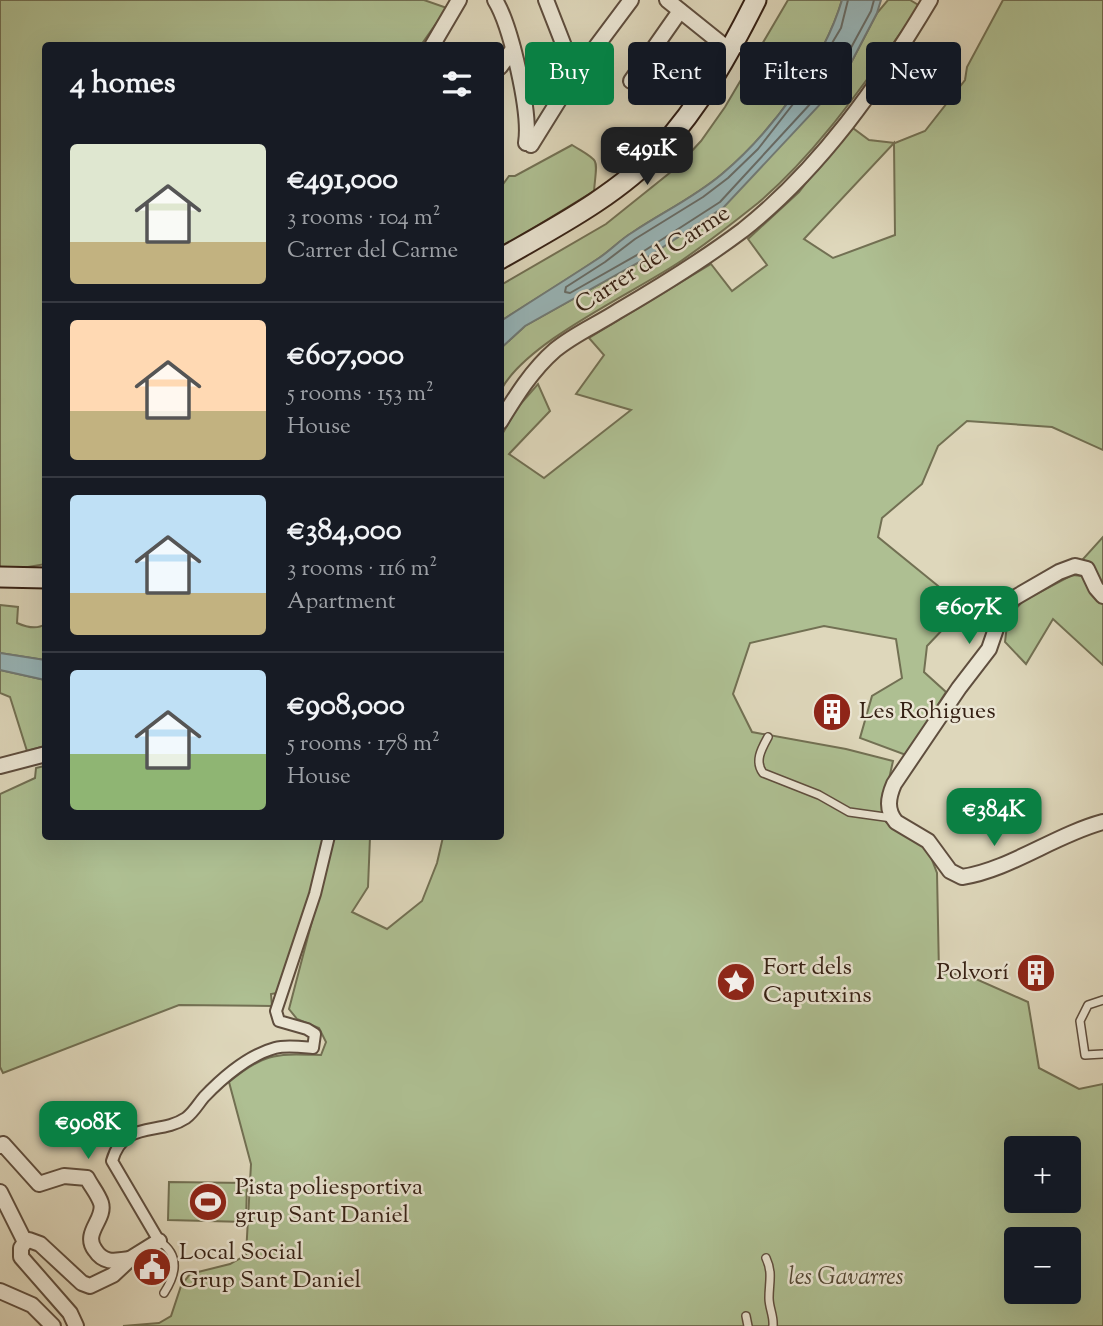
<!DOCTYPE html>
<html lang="en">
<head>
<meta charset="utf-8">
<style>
	:root { --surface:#171b24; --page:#242831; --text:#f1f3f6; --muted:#9ea1a6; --line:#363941; --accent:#0b8043 }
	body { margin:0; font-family:"Sorts Mill Goudy",serif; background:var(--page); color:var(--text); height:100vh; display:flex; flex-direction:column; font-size:26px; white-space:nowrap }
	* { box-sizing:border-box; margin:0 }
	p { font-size:23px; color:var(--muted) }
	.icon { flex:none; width:38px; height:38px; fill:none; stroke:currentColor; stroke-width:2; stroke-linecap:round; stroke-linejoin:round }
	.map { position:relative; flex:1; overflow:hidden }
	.details { position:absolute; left:42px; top:42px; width:462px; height:798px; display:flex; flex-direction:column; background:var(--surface); border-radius:7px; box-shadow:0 7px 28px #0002 }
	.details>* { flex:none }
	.top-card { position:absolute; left:525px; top:42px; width:472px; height:63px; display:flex; gap:14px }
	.tools { position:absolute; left:1004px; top:1136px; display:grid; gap:14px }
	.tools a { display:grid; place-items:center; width:77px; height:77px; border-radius:7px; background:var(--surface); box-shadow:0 7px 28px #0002; font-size:35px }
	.price { position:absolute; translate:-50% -60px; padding:0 16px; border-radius:14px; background:var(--accent); color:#fff; font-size:23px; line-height:46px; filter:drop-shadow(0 2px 4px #0008) }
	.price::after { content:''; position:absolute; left:50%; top:42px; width:21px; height:16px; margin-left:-10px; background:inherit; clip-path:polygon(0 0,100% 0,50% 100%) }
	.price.on { background:#222; color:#fff }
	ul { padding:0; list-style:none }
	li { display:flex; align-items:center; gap:21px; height:175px; padding:0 28px }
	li+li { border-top:2px solid var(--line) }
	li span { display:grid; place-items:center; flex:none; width:196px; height:140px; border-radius:7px; color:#555 }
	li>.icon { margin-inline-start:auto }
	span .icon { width:84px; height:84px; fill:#fffc; stroke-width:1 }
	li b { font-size:30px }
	h2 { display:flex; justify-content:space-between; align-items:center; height:84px; padding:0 28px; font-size:30px }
	.pill { padding:0 24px; border-radius:7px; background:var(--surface); box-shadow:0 7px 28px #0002; font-size:24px; line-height:63px }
	.pill.on { background:var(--accent); color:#fff }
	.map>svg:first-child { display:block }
	.green { fill:#aebf92; stroke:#727053; stroke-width:2; fill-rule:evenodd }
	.water { fill:#98b7bb; stroke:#707b78; stroke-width:2 }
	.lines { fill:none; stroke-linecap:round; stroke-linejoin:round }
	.shore { stroke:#666c68; stroke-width:2 }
	.service-casing { stroke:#5f4e3e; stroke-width:10 }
	.pedestrian-casing { stroke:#5f4e3e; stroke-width:14 }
	.minor-casing { stroke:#5f4e3e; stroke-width:18 }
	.secondary-casing { stroke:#352014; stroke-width:23 }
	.service { stroke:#eae5d3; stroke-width:7 }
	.pedestrian { stroke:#eae5d3; stroke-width:10 }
	.minor { stroke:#eae5d3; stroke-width:14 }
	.secondary { stroke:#eae5d3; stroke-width:19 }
	.labels { text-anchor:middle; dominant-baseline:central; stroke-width:5; stroke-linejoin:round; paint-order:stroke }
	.street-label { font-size:24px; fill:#352014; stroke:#eae5d3 }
	.poi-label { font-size:24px; fill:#352014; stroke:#eae5d3; text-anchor:start }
	.park-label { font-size:24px; font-style:italic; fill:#534834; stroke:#eae5d3 }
</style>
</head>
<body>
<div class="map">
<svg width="1103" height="1326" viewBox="0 0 1103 1326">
	<rect width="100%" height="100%" fill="#ded7bb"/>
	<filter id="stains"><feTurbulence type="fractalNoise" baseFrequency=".00286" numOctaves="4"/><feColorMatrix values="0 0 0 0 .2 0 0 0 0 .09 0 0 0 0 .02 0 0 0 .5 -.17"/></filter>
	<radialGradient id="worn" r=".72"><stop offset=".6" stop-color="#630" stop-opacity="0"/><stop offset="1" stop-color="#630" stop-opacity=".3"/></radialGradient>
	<g class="green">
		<polygon points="0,0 424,0 447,8 421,45 46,46 46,564 22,568 0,567"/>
		<path d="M 788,0 L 842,0 C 824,61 771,133 722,174 C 695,197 663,212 633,232 C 621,239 611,250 599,258 C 567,280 533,300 501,321 L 501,285 L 606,224 L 677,167 L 701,141 L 725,107 Z"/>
		<path d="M 888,0 L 910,0 L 920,6 C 870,74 823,148 758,203 C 733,223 707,243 681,261 C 632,294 527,341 501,390 L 501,348 L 525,326 L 648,257 L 841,82 L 877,13 Z"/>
		<path d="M 1003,0 L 1103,0 L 1103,450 L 1052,427 L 967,421 L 938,446 L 922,484 L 882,518 L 878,537 L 964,607 L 927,646 L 924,672 L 946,692 L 906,755 L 860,738 L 872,696 L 902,678 L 896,639 L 824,626 L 750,643 L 733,694 L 752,732 L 846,749 L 893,761 L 883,806 L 886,822 L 927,847 L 937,873 L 939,973 L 967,975 L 1028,1002 L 1039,1068 L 1079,1089 L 1103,1084 L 1103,1326 L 123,1326 L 159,1323 L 171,1316 L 181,1286 L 190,1274 L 230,1264 L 246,1255 L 251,1164 L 229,1082 C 266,1052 275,1054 321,1055 L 326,1042 L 319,1028 L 297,1019 L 289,1009 L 334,837 L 370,837 L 368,887 L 352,912 L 387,929 L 422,901 L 437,863 L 443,837 L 500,836 L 500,438 L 517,408 L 538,384 L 550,411 L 509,454 L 544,478 L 631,410 L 576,394 L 604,355 L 589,338 L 711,264 L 732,291 L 767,265 L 748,239 L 799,192 L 850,126 L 869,140 L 895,143 L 925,131 L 965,80 L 967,67 ZM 894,143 L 895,235 L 833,258 L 804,239 ZM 1017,1148 L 1069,1148 L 1069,1200 L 1017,1200 ZM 1017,1239 L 1069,1239 L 1069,1292 L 1017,1292 Z"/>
		<path d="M 572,145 C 601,163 597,156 594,191 L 501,248 L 501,187 L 509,176 L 515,176 Z"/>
		<polygon points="1103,537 1103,589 1083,559"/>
		<polygon points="1072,575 1083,576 1103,602 1103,665 1053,619 1026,664 1005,642 1008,617 1023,601"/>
		<path d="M 0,605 L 18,607 L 17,623 C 26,627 37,630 45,624 L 45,660 L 0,653 Z"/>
		<polygon points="0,670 45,680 45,746 27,751 10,697 0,693"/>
		<polygon points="44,766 46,836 325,837 312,895 277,993 271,994 272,1006 179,1005 3,1073 0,1067 0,794 35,778 36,768"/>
		<polygon points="169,1182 247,1183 246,1222 168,1220"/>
	</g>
	<g class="water">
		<path d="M 842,0 L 881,0 L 877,13 L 841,82 L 724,207 L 648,257 L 525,326 L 501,348 L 501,321 C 533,300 567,279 599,258 C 611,250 621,239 633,232 C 663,212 695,197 722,174 C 771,133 824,61 842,0 Z"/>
		<polygon points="0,653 45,660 45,680 0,670"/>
	</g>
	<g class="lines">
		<polyline class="shore" points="848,0 841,28 804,90 758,149 728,178 703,197 635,239 605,262 566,287 565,292 570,293 644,251 720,202 835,77 871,11 874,0"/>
		<g class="service-casing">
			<g id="service">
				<polyline points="733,49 760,47"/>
				<path d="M 768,737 C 762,748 754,761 763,773 L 819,795 L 849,812 L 892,818"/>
				<polyline points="1103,1000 1088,1005 1080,1021 1085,1055 1103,1054"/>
				<path d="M 159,1241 C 180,1255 177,1273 164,1293"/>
				<path d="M 766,1258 C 773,1273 769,1282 769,1298 C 769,1308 774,1316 773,1326"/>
				<polyline points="746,1316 748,1326"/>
			</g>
		</g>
		<g class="pedestrian-casing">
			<path id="pedestrian" d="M 159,1241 L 112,1161 C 124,1119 159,1136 186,1118 C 194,1112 198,1104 204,1097 C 222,1078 249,1055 275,1048 C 286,1045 301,1047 313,1048 L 315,1034 L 307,1029 L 279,1021 L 276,1011 L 315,894 L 329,836"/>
		</g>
		<g class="minor-casing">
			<g id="minor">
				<path d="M 495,0 C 511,26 531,113 526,143"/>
				<polyline points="546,0 575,74"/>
				<polyline points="667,0 728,49"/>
				<polyline points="432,46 459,0"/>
				<polyline points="500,67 513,49"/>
				<polyline points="631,81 680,11"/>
				<polyline points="531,145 572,79 631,0"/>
				<path d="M 500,422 C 516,396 532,370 555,350 C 574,334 598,324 618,311 C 661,286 703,260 743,230 C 820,169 880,84 930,0"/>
				<path d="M 1103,596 L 1096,588 L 1087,569 L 1075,566 L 1059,572 L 1009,601 L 1000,617 L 989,649 L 959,688 L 894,784 C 888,798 886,810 896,822 L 928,841 L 950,871 L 962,877 C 1009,870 1055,835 1103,822"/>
				<polyline points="0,766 46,754"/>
				<path d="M 0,1146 L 3,1144 L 39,1184 L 64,1176 L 87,1178 C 91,1186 98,1194 101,1203 C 106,1219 82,1233 95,1250 C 104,1264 115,1261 130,1259"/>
				<polyline points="0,1192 25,1242 21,1248 21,1257 70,1313 76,1326"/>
				<polyline points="25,1242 29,1240 40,1244 82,1283 90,1286 113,1275 130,1259 159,1241"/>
				<polyline points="0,1291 32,1305 53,1326"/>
			</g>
		</g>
		<g class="secondary-casing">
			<g id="secondary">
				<path d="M 500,259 C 554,228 618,195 660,149 C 700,106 730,52 756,0"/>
				<polyline points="0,577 46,578"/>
			</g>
		</g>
		<use href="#service" class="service"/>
		<use href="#pedestrian" class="pedestrian"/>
		<use href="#minor" class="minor"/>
		<use href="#secondary" class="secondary"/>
	</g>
	<defs>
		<g id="building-disc" transform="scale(2.0125)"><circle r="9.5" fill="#8f2418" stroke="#eae5d3"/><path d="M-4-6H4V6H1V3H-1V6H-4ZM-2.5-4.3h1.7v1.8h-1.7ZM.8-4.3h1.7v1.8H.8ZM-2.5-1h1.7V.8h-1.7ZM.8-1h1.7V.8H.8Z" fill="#fff"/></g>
		<g id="sight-disc" transform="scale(2.0125)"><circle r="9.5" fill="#8f2418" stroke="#eae5d3"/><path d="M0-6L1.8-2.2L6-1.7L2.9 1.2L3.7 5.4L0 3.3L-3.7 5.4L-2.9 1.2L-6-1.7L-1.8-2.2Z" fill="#fff"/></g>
		<g id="stadium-disc" transform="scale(2.0125)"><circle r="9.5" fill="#8f2418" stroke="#eae5d3"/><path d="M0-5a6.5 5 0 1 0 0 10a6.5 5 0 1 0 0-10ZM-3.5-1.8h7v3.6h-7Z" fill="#fff"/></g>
		<g id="civic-disc" transform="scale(2.0125)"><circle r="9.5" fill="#8f2418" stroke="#eae5d3"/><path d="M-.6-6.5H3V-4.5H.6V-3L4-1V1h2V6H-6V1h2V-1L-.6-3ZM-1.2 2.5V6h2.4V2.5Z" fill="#fff"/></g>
	</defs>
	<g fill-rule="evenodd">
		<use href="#building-disc" x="832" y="712"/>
		<use href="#building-disc" x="1036" y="973"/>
		<use href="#sight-disc" x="736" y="982"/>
		<use href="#stadium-disc" x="208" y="1202"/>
		<use href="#civic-disc" x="152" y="1267"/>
	</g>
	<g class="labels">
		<g class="street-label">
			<text transform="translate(653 260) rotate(-33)">Carrer del Carme</text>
		</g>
		<g class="poi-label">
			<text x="859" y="712">Les Rohigues</text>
			<text x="763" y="968">Fort dels<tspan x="763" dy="28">Caputxins</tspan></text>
			<text x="1009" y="973" text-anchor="end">Polvorí</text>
			<text x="235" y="1188">Pista poliesportiva<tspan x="235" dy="28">grup Sant Daniel</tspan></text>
			<text x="179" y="1253">Local Social<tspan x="179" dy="28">Grup Sant Daniel</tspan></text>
		</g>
		<g class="park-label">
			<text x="846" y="1278">les Gavarres</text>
		</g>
	</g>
	<rect width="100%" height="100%" filter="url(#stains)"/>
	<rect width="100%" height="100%" fill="url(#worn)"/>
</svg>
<div class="tools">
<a>+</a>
<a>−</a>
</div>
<b class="price on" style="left:647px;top:187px">€491K</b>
<b class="price" style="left:969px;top:646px">€607K</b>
<b class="price" style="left:994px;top:848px">€384K</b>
<b class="price" style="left:88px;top:1161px">€908K</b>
<div class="top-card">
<a class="pill on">Buy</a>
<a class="pill">Rent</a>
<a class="pill">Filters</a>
<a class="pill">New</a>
</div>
<section class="details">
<h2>4 homes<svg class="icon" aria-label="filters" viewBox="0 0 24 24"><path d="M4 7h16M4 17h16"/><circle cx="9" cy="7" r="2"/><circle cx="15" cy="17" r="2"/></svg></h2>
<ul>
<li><span style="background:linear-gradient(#dfe7d0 70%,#c2b280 0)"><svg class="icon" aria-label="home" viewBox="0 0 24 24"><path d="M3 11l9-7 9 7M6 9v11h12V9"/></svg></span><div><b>€491,000</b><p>3 rooms · 104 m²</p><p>Carrer del Carme</p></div></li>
<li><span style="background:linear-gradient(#ffd9b3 65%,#c2b280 0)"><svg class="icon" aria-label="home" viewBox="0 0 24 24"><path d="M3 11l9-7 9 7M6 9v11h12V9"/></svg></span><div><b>€607,000</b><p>5 rooms · 153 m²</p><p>House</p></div></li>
<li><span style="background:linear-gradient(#bfe0f5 70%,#c2b280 0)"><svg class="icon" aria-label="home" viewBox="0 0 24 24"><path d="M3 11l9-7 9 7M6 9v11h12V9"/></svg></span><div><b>€384,000</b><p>3 rooms · 116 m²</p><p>Apartment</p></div></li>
<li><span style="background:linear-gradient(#bfe0f5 60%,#8fb573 0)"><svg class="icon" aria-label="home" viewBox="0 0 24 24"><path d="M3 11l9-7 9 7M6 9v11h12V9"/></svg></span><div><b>€908,000</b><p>5 rooms · 178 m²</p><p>House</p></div></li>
</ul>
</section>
</div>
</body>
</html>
